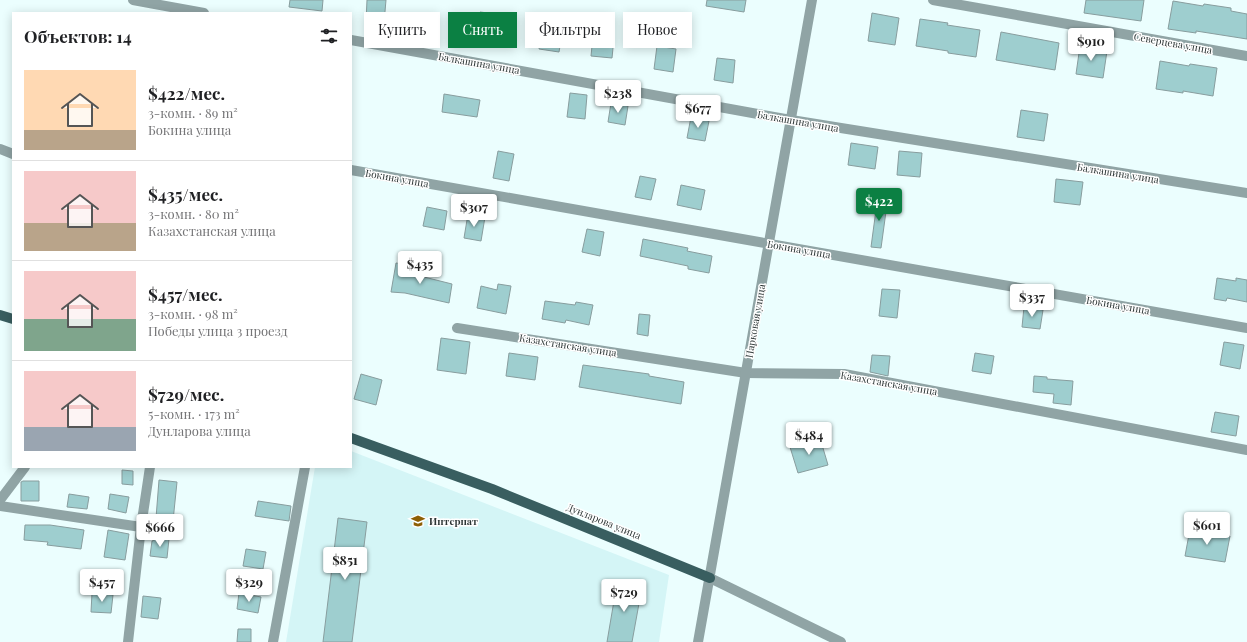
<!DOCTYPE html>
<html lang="ru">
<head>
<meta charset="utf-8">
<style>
	:root { --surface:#fff; --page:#f2f2f2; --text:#202124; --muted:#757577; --line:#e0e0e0; --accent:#0b8043 }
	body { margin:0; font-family:"Playfair Display",serif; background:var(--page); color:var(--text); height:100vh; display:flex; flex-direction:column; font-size:15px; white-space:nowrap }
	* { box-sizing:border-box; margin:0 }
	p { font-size:13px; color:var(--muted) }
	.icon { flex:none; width:22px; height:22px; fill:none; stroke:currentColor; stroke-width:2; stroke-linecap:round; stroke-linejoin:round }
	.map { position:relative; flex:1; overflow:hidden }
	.sheet { position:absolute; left:12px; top:12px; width:340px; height:456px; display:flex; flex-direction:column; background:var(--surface); border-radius:0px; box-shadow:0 2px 10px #0003 }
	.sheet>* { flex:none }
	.hud { position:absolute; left:364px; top:12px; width:380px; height:36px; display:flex; gap:8px }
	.price { position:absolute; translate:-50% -34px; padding:0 9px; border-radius:4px; background:#fff; color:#222; font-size:13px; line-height:26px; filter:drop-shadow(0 1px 2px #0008) }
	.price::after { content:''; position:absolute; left:50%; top:24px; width:12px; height:9px; margin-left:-6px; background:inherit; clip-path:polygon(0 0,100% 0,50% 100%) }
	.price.current { background:var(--accent); color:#fff }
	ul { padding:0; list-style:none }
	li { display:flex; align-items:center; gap:12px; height:100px; padding:0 12px }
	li+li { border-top:1px solid var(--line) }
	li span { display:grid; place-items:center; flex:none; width:112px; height:80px; border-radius:0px; color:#555 }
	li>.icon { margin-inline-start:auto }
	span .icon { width:48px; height:48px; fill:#fffc; stroke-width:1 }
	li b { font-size:17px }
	h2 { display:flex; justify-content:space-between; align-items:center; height:48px; padding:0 12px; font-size:17px }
	.tag { padding:0 14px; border-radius:0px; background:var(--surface); box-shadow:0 2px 10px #0003; font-size:14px; line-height:36px }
	.tag.current { background:var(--accent); color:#fff }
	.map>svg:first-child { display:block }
	.built { fill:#d4f5f6 }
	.building { fill:#9ececf; stroke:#889d9e }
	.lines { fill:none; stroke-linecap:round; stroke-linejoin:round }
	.minor { stroke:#90a4a5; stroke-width:10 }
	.major { stroke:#395e60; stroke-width:10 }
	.labels { text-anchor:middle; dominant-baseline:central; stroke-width:3; stroke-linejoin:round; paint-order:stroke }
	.street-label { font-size:10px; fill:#2b3434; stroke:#fff }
	.poi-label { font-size:10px; font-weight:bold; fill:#2b3434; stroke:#fff; text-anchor:start }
</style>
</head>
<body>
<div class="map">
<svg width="1247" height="642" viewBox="0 0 1247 642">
	<rect width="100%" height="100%" fill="#ebfefe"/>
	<polygon class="built" points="351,451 669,575 659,642 286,642 315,467 351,467"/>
	<g class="building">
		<polygon points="290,0 323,0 322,11 289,7"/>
		<polygon points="367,0 386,0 384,23 366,22"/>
		<polygon points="707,0 746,0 744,12 706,6"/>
		<polygon points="1086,0 1144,0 1141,21 1084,13"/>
		<polygon points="1173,1 1203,6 1204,4 1231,8 1231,11 1247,14 1247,39 1196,31 1196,33 1168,29"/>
		<polygon points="480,12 496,14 493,35 477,32"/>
		<polygon points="872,13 899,18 895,45 868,41"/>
		<polygon points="920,19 948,23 947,25 980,30 976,57 948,53 948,51 916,46"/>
		<polygon points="543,26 563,29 559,52 539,49"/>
		<polygon points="1001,32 1059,43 1055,70 996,60"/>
		<polygon points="593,36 614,38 612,58 591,56"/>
		<polygon points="657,46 676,49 673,72 654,69"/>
		<polygon points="1080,46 1107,51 1103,78 1076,74"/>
		<polygon points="717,58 735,60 733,83 714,80"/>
		<polygon points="1160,61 1189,66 1190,64 1217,68 1213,96 1183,91 1183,93 1156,89"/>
		<polygon points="570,93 587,95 585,119 567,117"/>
		<polygon points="444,94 480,100 477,117 442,112"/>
		<polygon points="611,103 628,106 625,125 608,122"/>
		<polygon points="1021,110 1048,114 1044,141 1017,137"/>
		<polygon points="691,117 709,121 705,141 687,138"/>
		<polygon points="851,143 878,147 875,169 848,165"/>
		<polygon points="498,151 514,154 509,181 493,178"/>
		<polygon points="899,151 922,153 920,177 897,175"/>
		<polygon points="640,176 656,179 651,200 635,197"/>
		<polygon points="1056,179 1083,182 1080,205 1054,202"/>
		<polygon points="681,185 705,190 701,210 677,205"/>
		<polygon points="878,195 888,197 881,248 871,247"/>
		<polygon points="427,207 447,211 444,230 423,226"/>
		<polygon points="468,214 485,217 481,241 464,238"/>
		<polygon points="587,229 604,232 600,256 582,252"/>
		<polygon points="643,239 688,248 687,251 712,256 709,273 688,269 688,266 640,256"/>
		<polygon points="396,263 410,265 408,273 452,284 449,303 405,293 391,292"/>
		<polygon points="1217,278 1236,281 1236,278 1247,280 1247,302 1227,298 1226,301 1214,299"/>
		<polygon points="498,284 511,286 506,314 477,308 481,286 497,290"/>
		<polygon points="882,289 900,290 897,318 879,316"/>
		<polygon points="545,301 575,305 576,302 593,305 589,325 566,320 565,323 542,319"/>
		<polygon points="1024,307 1043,310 1040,329 1022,327"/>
		<polygon points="639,314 650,315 648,336 637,334"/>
		<polygon points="441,338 470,342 466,374 437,370"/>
		<polygon points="1224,342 1244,345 1240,369 1220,365"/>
		<polygon points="509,353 538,357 535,380 506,376"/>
		<polygon points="975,353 994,356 991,374 972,371"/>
		<polygon points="872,355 890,356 888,376 870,372"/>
		<polygon points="583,365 649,374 649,376 684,382 681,404 579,387"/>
		<polygon points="361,374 382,380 376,405 354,399"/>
		<polygon points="1034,376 1047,377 1047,379 1073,381 1071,405 1053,403 1054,394 1033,392"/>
		<polygon points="1215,412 1239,416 1236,436 1211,432"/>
		<polygon points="820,438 828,465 798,473 790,447"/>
		<polygon points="122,470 133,471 133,485 122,484"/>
		<polygon points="159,480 177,482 173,521 156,518"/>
		<polygon points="23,481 39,481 39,501 21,501 21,482"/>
		<polygon points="69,494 89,497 87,509 67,507"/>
		<polygon points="110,494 129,497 126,513 108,509"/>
		<polygon points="258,501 291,506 289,521 255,516"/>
		<polygon points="338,518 367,522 352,642 323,642"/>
		<polygon points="25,525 50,525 84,530 81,549 47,545 48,542 24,540"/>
		<polygon points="1190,529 1230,536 1225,562 1185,556"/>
		<polygon points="108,530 129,534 125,560 104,557"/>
		<polygon points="154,537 169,539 167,558 150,556 152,541 153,541"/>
		<polygon points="246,549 266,552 263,569 243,566"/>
		<polygon points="617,583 642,587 632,642 607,642"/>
		<polygon points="92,593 113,595 111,613 91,612"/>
		<polygon points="239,593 261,597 258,613 237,609"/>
		<polygon points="143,596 161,598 158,619 141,617"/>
		<polygon points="238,629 251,629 251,642 237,642"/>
	</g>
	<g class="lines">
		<g class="minor">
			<polyline points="133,0 204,13"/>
			<polyline points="933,0 1247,56"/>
			<polyline points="351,40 791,120 1247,193"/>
			<polyline points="0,149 13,154"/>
			<polyline points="351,170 1247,328"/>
			<polyline points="457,328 746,373 844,374 1247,450"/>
			<polyline points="0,500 25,467"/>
			<polyline points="0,506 141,527"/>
			<polyline points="710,578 841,642"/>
			<polyline points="128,642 141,527 150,467"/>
			<polyline points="273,642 305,467"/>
			<polyline points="698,642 812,0"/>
		</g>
		<g class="major">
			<polyline points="0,315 13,319"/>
			<polyline points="351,438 492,489 710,578"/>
		</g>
	</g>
	<defs>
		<g id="school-bare" transform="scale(1.08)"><path d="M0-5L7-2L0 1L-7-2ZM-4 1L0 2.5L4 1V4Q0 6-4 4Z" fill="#8d5f05" stroke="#fff" stroke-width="2.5" paint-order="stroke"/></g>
	</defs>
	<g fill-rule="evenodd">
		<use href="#school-bare" x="418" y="521"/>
	</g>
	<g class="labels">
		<g class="street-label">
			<text transform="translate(1173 43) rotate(10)">Северцева улица</text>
			<text transform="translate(479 63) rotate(10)">Балкашина улица</text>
			<text transform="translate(798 121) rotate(10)">Балкашина улица</text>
			<text transform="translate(1118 173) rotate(9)">Балкашина улица</text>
			<text transform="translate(397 178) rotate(10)">Бокина улица</text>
			<text transform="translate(799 249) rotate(10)">Бокина улица</text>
			<text transform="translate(1118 305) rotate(10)">Бокина улица</text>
			<text transform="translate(755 321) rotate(-80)">Парковая улица</text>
			<text transform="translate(568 345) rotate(9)">Казахстанская улица</text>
			<text transform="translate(889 383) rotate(10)">Казахстанская улица</text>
			<text transform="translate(604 521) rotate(22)">Дунларова улица</text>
		</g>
		<g class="poi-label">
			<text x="429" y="521">Интернат</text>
		</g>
	</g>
</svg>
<b class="price" style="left:1091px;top:62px">$910</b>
<b class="price" style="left:618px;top:114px">$238</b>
<b class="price" style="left:698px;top:129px">$677</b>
<b class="price current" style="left:879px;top:222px">$422</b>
<b class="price" style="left:474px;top:228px">$307</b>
<b class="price" style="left:420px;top:285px">$435</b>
<b class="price" style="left:1032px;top:318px">$337</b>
<b class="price" style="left:809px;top:456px">$484</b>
<b class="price" style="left:1207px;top:546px">$601</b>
<b class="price" style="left:160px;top:548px">$666</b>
<b class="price" style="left:345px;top:581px">$851</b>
<b class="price" style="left:102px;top:603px">$457</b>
<b class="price" style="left:249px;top:603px">$329</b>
<b class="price" style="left:624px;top:613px">$729</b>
<div class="hud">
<a class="tag">Купить</a>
<a class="tag current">Снять</a>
<a class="tag">Фильтры</a>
<a class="tag">Новое</a>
</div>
<section class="sheet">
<h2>Объектов: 14<svg class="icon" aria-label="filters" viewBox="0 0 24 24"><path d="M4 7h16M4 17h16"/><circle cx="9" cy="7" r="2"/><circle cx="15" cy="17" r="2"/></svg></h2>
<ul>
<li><span style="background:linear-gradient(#ffd9b3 75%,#b9a48a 0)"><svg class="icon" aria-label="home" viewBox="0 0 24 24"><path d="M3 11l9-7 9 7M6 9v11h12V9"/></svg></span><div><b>$422/мес.</b><p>3-комн. · 89 m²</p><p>Бокина улица</p></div></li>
<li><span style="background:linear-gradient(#f6c9c9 65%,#b9a48a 0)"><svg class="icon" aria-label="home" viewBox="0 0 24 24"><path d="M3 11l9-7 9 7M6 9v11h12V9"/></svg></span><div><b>$435/мес.</b><p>3-комн. · 80 m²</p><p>Казахстанская улица</p></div></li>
<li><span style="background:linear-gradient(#f6c9c9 60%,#7fa58c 0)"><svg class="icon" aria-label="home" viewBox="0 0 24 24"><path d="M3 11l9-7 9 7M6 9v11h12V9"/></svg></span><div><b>$457/мес.</b><p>3-комн. · 98 m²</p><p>Победы улица 3 проезд</p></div></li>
<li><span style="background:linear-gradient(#f6c9c9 70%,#9aa5b1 0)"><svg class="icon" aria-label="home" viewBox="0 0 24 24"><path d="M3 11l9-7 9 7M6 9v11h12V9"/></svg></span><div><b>$729/мес.</b><p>5-комн. · 173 m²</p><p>Дунларова улица</p></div></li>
</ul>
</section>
</div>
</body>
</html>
